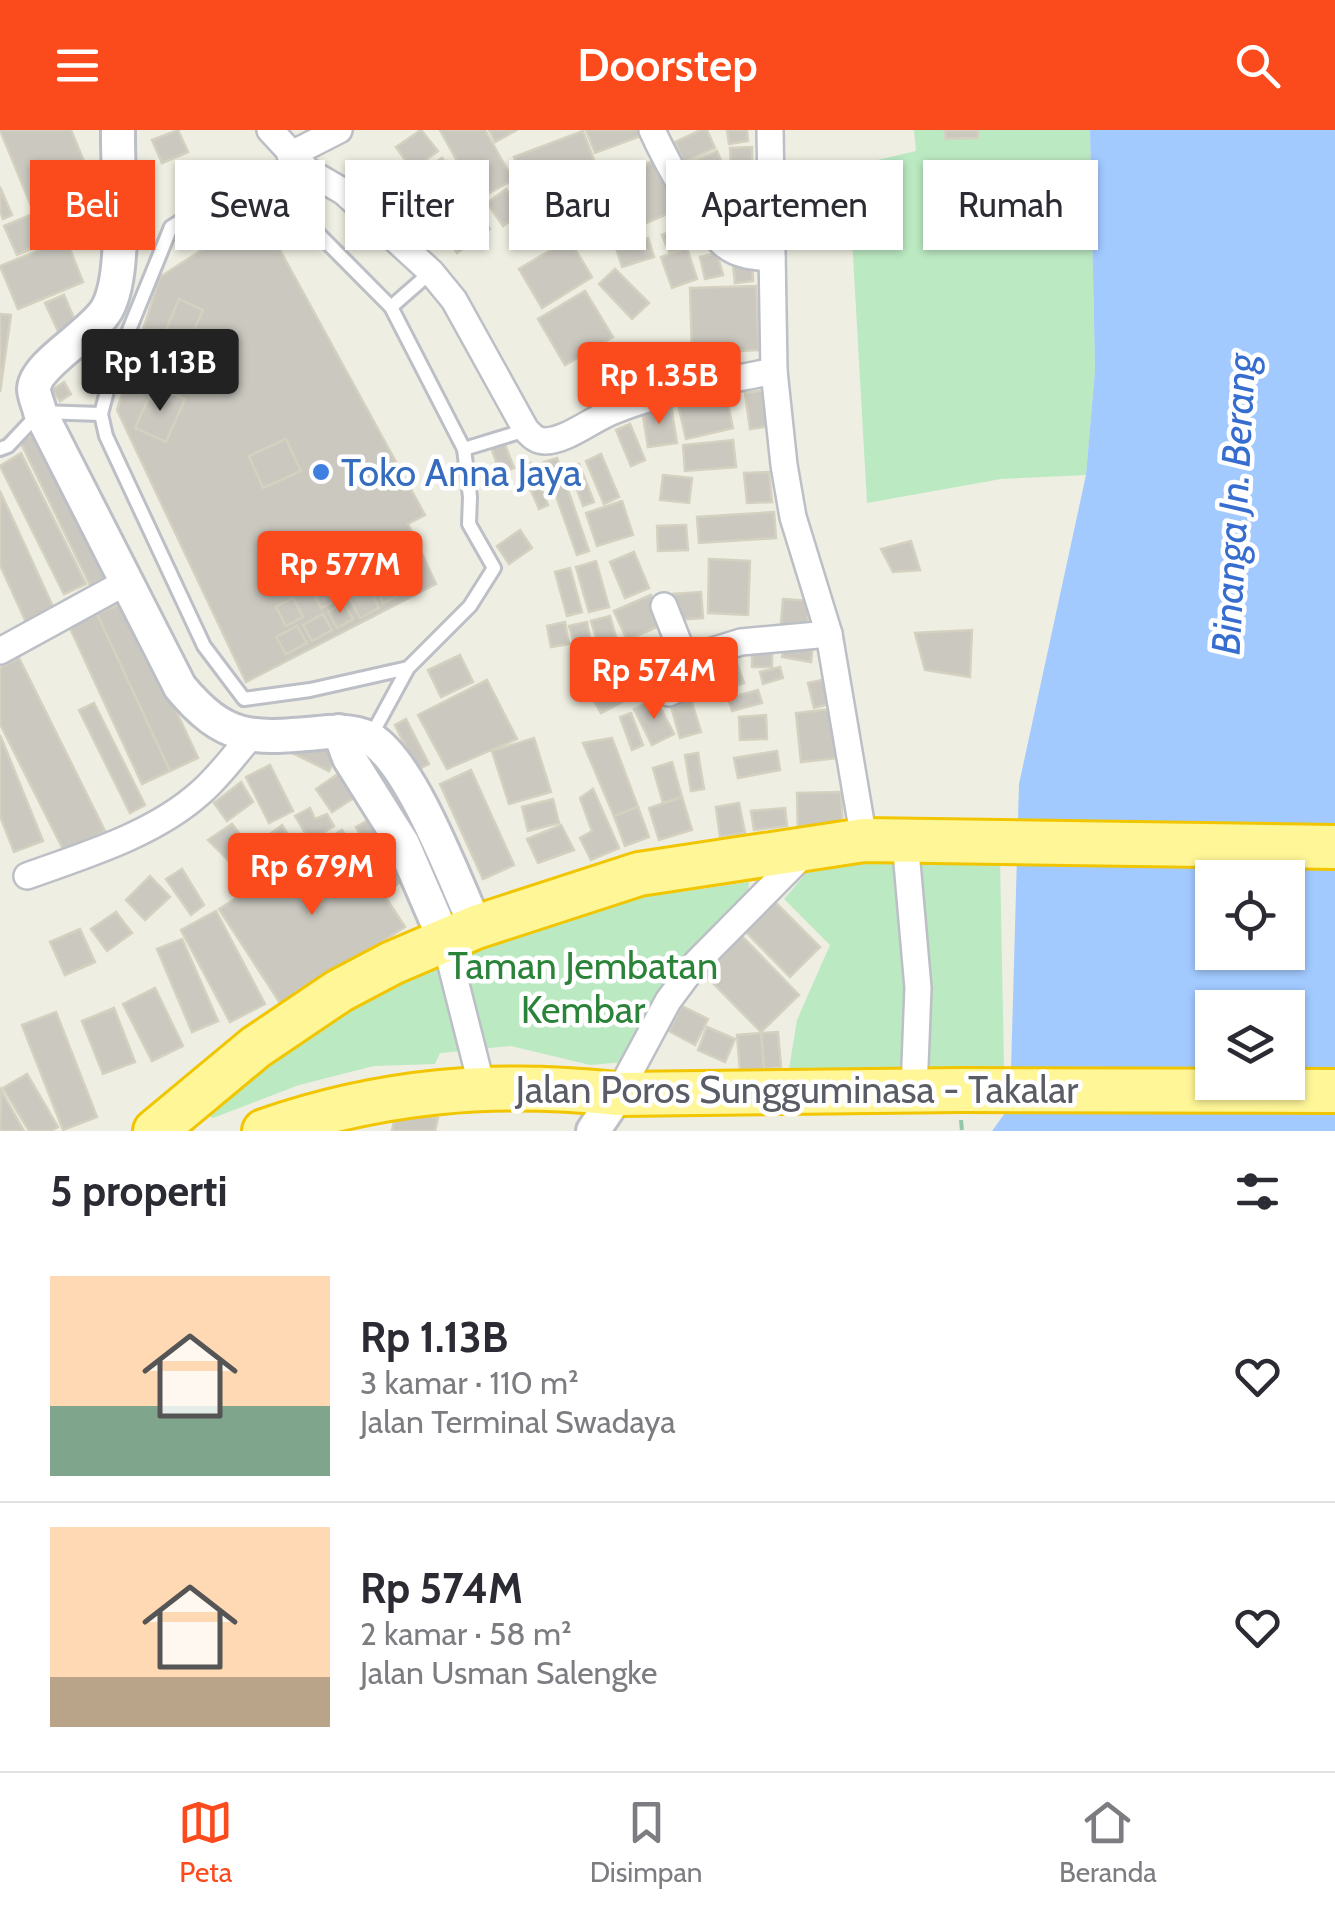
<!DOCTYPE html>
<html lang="id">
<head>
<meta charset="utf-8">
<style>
	:root { --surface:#fff; --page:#f2f2f3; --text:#2b2b33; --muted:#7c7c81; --line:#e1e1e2; --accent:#fb4a1b }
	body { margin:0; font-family:Cabin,sans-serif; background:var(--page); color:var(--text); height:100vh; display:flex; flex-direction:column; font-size:38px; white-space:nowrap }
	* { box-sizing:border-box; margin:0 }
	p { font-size:32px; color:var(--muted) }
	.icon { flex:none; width:55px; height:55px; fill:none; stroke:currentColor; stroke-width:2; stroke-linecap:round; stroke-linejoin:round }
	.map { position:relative; height:1001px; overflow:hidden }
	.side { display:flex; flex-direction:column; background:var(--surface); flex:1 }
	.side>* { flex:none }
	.hud { position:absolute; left:30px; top:30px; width:1275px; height:90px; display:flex; gap:20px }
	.tools { position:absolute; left:1195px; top:730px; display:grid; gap:20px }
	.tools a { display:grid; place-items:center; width:110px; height:110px; border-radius:0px; background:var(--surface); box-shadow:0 2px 8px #0004; font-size:50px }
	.price { position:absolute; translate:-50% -85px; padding:0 22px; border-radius:10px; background:var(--accent); color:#fff; font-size:32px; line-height:65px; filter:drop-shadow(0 2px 5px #0008) }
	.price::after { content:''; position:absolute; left:50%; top:60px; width:30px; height:22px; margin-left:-15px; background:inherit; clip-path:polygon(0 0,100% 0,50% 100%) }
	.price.current { background:#222; color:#fff }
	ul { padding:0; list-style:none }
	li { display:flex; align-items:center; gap:30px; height:250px; padding:0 50px }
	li+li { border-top:2px solid var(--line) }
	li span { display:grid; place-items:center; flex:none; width:280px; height:200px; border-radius:0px; color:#555 }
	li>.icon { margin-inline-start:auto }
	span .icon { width:120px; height:120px; fill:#fffc; stroke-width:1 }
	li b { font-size:42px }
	h2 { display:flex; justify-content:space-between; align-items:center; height:120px; padding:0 50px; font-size:42px }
	.tag { padding:0 35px; border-radius:0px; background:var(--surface); box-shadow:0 2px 8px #0004; font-size:35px; line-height:90px }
	.tag.current { background:var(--accent); color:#fff }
	header { display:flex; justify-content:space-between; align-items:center; height:130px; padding:0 50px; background:var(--accent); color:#fff; font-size:45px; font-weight:600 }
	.menu { display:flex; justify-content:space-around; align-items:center; height:140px; border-top:2px solid var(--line); background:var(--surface); font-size:28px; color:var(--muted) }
	.menu a { display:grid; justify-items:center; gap:5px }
	.menu .current { color:var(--accent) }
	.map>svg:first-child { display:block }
	.green { fill:#bbe9c2 }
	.water { fill:#a2caff; fill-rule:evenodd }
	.building { fill:#cac8bf; stroke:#d4d1c0; stroke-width:2.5 }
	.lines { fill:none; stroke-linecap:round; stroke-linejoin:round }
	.service-casing { stroke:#bcbfc5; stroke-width:18 }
	.minor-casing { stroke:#bcbfc5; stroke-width:30 }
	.tertiary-casing { stroke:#bcbfc5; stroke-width:38 }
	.trunk-casing { stroke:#f1c500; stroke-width:48 }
	.path { stroke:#92c9a9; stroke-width:4; stroke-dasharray:10 5; stroke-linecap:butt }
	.service { stroke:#fff; stroke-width:12 }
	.minor { stroke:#fff; stroke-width:25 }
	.tertiary { stroke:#fff; stroke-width:32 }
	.trunk { stroke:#fff698; stroke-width:42 }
	.shop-dot { fill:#3f7fe0; stroke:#fff; stroke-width:4 }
	.labels { text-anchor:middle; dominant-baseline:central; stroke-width:9; stroke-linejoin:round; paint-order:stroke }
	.shop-label { font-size:38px; fill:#366cbe; stroke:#fff; text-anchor:start }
	.park-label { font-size:38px; fill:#2b833a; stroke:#fff }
	.street-label { font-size:38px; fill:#5a5d65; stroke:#fff }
	.water-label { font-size:40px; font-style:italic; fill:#376dcf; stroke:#fff }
</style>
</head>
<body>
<header><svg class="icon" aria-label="menu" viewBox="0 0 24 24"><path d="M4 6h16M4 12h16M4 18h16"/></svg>Doorstep<svg class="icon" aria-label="search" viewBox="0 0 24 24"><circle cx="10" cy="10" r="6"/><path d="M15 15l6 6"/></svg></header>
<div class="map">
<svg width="1335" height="1001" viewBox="0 0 1335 1001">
	<rect width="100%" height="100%" fill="#efeee2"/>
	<g class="green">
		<polygon points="914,0 1090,0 1095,240 1086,345 1001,349 867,373 848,37 916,21"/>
		<polygon points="1000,728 1004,937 789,939 797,890 830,815 784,769 814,734 870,729"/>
		<polygon points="749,752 748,764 636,931 590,935 511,916 440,923 435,934 374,936 299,955 213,988 207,985 259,932 397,836 632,769"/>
	</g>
	<path class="water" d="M 1090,0 L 1335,0 L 1335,1001 L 992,1001 L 1010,976 L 1019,654 L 1086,345 L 1095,240 ZM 1212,748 L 1288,748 L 1288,822 L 1212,822 ZM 1212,878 L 1288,878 L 1288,952 L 1212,952 Z"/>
	<g class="building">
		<polygon points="0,0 71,0 95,58 34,83"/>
		<polygon points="178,0 188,22 162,33 152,10"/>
		<polygon points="421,0 438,21 412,40 396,17"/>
		<polygon points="440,0 485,0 513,50 478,69"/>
		<polygon points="489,0 517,0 495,12"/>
		<polygon points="586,0 644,0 646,4 595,23"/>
		<polygon points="701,0 707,0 715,18 684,32 675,12"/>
		<polygon points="727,0 747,0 748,11 729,14"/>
		<polygon points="945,0 978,0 978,8 945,9"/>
		<polygon points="583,1 608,67 540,93 514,27"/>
		<polygon points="752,17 752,37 731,38 730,18"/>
		<polygon points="717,21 729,50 697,62 686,34"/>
		<polygon points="442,28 457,49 410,82 395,61"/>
		<polygon points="658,29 679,79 627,101 606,51"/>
		<polygon points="756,47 757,73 738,74 737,48"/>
		<polygon points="730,54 735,71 710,79 705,62"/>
		<polygon points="0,57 12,85 3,89 0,81"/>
		<polygon points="458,57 472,80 453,92 439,68"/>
		<polygon points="506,59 523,82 503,96 487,73"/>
		<polygon points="78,65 90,95 17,125 4,96"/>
		<polygon points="753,81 755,113 727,115 725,83"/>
		<polygon points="479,84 490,99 457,123 446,107"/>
		<polygon points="685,96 692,114 669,122 662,105"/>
		<polygon points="234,99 270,102 425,385 408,394 436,454 246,552 117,280 160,147"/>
		<polygon points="648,108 654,127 622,137 616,118"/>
		<polygon points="66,109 83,152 18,179 0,136"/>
		<polygon points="569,109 592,147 542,178 519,139"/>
		<polygon points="687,118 697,149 672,158 661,127"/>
		<polygon points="717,123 723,145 705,149 700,127"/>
		<polygon points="752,132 753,151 735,153 733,134"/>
		<polygon points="615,139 649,173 632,189 599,154"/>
		<polygon points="756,156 759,220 692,223 690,158"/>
		<polygon points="585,161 613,207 565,235 538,189"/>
		<polygon points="64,165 77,195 59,203 45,173"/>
		<polygon points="179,169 203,180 188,213 165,202"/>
		<polygon points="0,184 11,185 0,262"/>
		<polygon points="164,215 192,227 181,254 153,242"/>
		<polygon points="613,235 625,261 603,271 590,246"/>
		<polygon points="64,252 71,264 60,271 52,260"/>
		<polygon points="154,256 185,269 166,312 135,298"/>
		<polygon points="725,260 733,298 686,309 677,270"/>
		<polygon points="766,260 771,296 750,299 745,263"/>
		<polygon points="671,276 677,313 648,317 642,280"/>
		<polygon points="630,294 645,330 631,336 616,300"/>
		<polygon points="48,298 117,442 90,455 20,311"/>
		<polygon points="286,309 301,341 263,358 249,326"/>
		<polygon points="733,310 736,337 685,341 683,315"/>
		<polygon points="504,312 514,338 500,343 491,317"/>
		<polygon points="21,323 86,454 64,464 0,336"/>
		<polygon points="601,324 619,367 604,374 586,331"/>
		<polygon points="557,328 589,421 577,425 544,332"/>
		<polygon points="531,333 548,375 539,379 521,337"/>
		<polygon points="579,334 594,372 583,376 569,337"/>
		<polygon points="769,342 772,372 747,373 744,343"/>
		<polygon points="663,345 692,348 689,373 660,370"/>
		<polygon points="0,361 54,479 26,492 0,435"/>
		<polygon points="622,371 633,405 597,416 586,383"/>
		<polygon points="774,382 776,408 699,413 697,387"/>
		<polygon points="686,395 688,420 658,421 657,396"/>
		<polygon points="520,400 532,418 509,434 497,416"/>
		<polygon points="911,411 920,440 893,442 881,419"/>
		<polygon points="634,422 649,458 625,468 610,432"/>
		<polygon points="709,429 750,431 748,485 708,483"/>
		<polygon points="362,430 372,447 357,455 348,438"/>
		<polygon points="596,431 609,477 589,482 576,437"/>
		<polygon points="570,438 582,482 567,486 555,442"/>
		<polygon points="332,446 343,467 321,478 310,457"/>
		<polygon points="389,451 396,467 383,473 376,456"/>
		<polygon points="370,459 379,478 360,488 350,469"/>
		<polygon points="701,462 703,488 676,490 673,464"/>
		<polygon points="651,465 664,494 627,510 614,481"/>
		<polygon points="293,468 303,487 286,496 276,477"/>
		<polygon points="783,469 809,471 807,496 781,494"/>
		<polygon points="125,471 198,628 170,641 97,484"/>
		<polygon points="344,473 353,489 337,498 328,482"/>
		<polygon points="97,484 170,641 142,654 69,496"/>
		<polygon points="323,484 332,500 312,511 303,495"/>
		<polygon points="610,486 621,525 603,531 591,491"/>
		<polygon points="565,492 569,514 551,517 547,496"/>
		<polygon points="587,492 590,508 573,511 569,496"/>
		<polygon points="297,496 307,513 286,524 276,507"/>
		<polygon points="972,500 970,547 925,540 915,503"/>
		<polygon points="785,508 813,512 811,532 782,527"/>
		<polygon points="660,511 670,538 637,551 627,524"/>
		<polygon points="772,511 772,537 752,537 752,512"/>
		<polygon points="731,517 744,553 708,566 695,529"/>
		<polygon points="460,525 473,552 441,567 428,540"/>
		<polygon points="19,528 105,701 64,721 0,594 0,538"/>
		<polygon points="780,537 783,548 763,554 760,542"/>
		<polygon points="610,546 624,571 601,583 587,559"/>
		<polygon points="832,548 837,572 814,578 808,553"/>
		<polygon points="487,550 517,609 447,639 418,585"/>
		<polygon points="688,560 701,602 680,608 668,566"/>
		<polygon points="758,560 762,573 732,581 728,568"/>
		<polygon points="656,569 674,604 652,615 634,579"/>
		<polygon points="94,573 145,675 130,683 79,580"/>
		<polygon points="833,579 838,628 801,632 796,583"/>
		<polygon points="631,583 643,615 632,620 620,587"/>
		<polygon points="766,585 767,609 740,610 739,587"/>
		<polygon points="406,589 429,634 417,640 395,595"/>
		<polygon points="0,605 43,711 14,722 0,686"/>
		<polygon points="300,606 337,624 329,641 292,623"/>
		<polygon points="534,608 551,662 509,674 492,621"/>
		<polygon points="612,608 638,677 614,686 583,613"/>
		<polygon points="777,621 780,640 738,648 734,628"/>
		<polygon points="698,623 704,659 691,661 685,625"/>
		<polygon points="672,632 682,667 663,673 653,638"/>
		<polygon points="270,635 293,681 269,693 246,647"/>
		<polygon points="390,636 422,696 404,706 372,645"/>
		<polygon points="471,640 514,735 483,749 440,654"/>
		<polygon points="341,642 357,666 332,682 316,659"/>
		<polygon points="241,652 253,672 227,691 214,673"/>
		<polygon points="593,659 619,718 591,730 580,708 592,701 580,668"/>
		<polygon points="841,662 843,704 798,705 797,663"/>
		<polygon points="682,667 692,700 659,710 649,678"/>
		<polygon points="553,669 559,693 528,701 522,677"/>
		<polygon points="739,673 745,703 720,707 716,677"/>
		<polygon points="638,677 649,707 625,716 614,686"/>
		<polygon points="310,678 315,689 327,684 334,696 310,711 295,686"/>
		<polygon points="785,678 787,696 754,700 751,681"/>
		<polygon points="377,685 411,747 390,758 356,697"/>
		<polygon points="232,694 247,713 228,730 208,710"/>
		<polygon points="282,695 295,716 256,743 244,724"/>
		<polygon points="561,695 574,720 538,733 527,709"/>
		<polygon points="342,700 405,797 282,876 219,779"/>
		<polygon points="182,739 204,775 191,785 166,749"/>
		<polygon points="150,746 170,767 145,790 126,770"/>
		<polygon points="773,770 820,817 790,847 743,799"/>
		<polygon points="216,781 265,874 230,892 181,800"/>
		<polygon points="116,782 132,803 107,821 91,799"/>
		<polygon points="80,799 95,832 65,845 50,812"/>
		<polygon points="741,805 799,865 761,902 703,843"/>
		<polygon points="182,809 218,891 192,902 157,819"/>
		<polygon points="155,858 183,916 152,931 123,874"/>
		<polygon points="682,876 708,889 695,915 669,901"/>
		<polygon points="114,878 135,932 103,944 82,891"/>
		<polygon points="56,882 97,987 63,1000 22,895"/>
		<polygon points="707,897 735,909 725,932 698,920"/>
		<polygon points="778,902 781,937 764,939 761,903"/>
		<polygon points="761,903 764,939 740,940 737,905"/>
		<polygon points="27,944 58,997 51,1001 29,1001 3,958"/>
		<polygon points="1,960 24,1001 0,1001"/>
		<polygon points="396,981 438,988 435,1001 392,1001"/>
	</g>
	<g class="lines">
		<g class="service-casing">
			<g id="service">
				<polyline points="391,177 431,142"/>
				<polyline points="0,319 8,316 40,282 101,284"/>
				<polyline points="464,319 526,300"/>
				<polyline points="371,606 408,538 470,476 494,438 469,394 470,367 464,319 391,177 270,55 245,50 171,97 112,242 101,284 106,306 204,516 244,569 310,560 408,538"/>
			</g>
		</g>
		<g class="minor-casing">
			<g id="minor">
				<path d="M 270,0 L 308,41 L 344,62 L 431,142 L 454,170 L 526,300 C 532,306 536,311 545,311 C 569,310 593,288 616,280 C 666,260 721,252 774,241"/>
				<path d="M 652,0 C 664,27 703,100 726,116 C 738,126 757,127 772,128"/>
				<polyline points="770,0 774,241 784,335 793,387 829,504 864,710"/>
				<polyline points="290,25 339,0"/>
				<polyline points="664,476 692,547 686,555 669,563"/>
				<polyline points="0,521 126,452"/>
				<polyline points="686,529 741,512 829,504"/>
				<polyline points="905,710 918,858 914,961"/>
				<path d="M 27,746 C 85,725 153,705 200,663 C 219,647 235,624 252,605"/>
				<polyline points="445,811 482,957"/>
				<polyline points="618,964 668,871 697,832 805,723"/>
			</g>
		</g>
		<g class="tertiary-casing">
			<g id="tertiary">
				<path d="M 118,0 C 117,46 128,142 107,179 C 93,204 35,234 34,259 C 34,266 39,276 40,282 L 180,557 C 225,611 251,609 318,603 C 334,601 356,600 371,609 C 412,634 455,751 476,797"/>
				<polyline points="339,601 349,628 403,714 445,811"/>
				<polyline points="593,1001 618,964"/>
			</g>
		</g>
		<g class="trunk-casing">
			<g id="trunk">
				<polyline points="155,1001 256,917 339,861 392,833 476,797 639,744 864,710 1335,717"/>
				<path d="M 264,1001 C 382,960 493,951 618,964 L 961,960 L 1335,961"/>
			</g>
		</g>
		<polyline class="path" points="961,990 962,1001"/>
		<use href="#service" class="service"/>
		<use href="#minor" class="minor"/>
		<use href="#tertiary" class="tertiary"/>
		<use href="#trunk" class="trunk"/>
	</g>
	<circle class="shop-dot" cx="321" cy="342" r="10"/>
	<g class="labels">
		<g class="shop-label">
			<text x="341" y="342">Toko Anna Jaya</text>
		</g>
		<g class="park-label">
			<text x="583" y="835">Taman Jembatan<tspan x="583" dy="44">Kembar</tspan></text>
		</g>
		<g class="street-label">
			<text x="797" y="959">Jalan Poros Sungguminasa - Takalar</text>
		</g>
		<g class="water-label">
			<text transform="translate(1233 374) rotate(-87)">Binanga Jn. Berang</text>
		</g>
	</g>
</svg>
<div class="tools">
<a><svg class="icon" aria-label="locate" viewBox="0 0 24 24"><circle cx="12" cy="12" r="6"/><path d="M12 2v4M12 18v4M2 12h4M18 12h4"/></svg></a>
<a><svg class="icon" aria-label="layers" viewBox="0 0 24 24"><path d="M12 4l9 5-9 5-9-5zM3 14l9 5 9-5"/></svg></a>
</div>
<b class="price current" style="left:160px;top:284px">Rp 1.13B</b>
<b class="price" style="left:659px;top:297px">Rp 1.35B</b>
<b class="price" style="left:340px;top:486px">Rp 577M</b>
<b class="price" style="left:654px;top:592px">Rp 574M</b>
<b class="price" style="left:312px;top:788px">Rp 679M</b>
<div class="hud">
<a class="tag current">Beli</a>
<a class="tag">Sewa</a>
<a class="tag">Filter</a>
<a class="tag">Baru</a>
<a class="tag">Apartemen</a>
<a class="tag">Rumah</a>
</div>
</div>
<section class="side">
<h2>5 properti<svg class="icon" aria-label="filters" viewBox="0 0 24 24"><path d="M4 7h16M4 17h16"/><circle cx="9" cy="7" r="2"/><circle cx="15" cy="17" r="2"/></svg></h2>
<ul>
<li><span style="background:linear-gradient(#ffd9b3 65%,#7fa58c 0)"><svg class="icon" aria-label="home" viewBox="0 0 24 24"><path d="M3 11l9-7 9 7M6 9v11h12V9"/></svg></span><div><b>Rp 1.13B</b><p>3 kamar · 110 m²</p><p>Jalan Terminal Swadaya</p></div><svg class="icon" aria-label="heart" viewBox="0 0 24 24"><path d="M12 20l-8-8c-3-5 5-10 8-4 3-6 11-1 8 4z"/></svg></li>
<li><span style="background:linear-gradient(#ffd9b3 75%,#b9a48a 0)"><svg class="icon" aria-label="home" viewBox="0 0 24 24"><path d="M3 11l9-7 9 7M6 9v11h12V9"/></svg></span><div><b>Rp 574M</b><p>2 kamar · 58 m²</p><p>Jalan Usman Salengke</p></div><svg class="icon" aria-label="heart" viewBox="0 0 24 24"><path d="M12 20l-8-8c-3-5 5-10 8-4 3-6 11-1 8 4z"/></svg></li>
</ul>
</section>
<nav class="menu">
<a class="current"><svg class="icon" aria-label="map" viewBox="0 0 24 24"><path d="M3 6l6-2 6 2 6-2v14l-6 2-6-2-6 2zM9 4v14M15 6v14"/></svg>Peta</a>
<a><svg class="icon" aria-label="saved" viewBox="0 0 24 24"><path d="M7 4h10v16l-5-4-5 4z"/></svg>Disimpan</a>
<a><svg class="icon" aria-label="home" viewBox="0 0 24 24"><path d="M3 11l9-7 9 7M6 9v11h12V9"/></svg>Beranda</a>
</nav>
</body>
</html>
